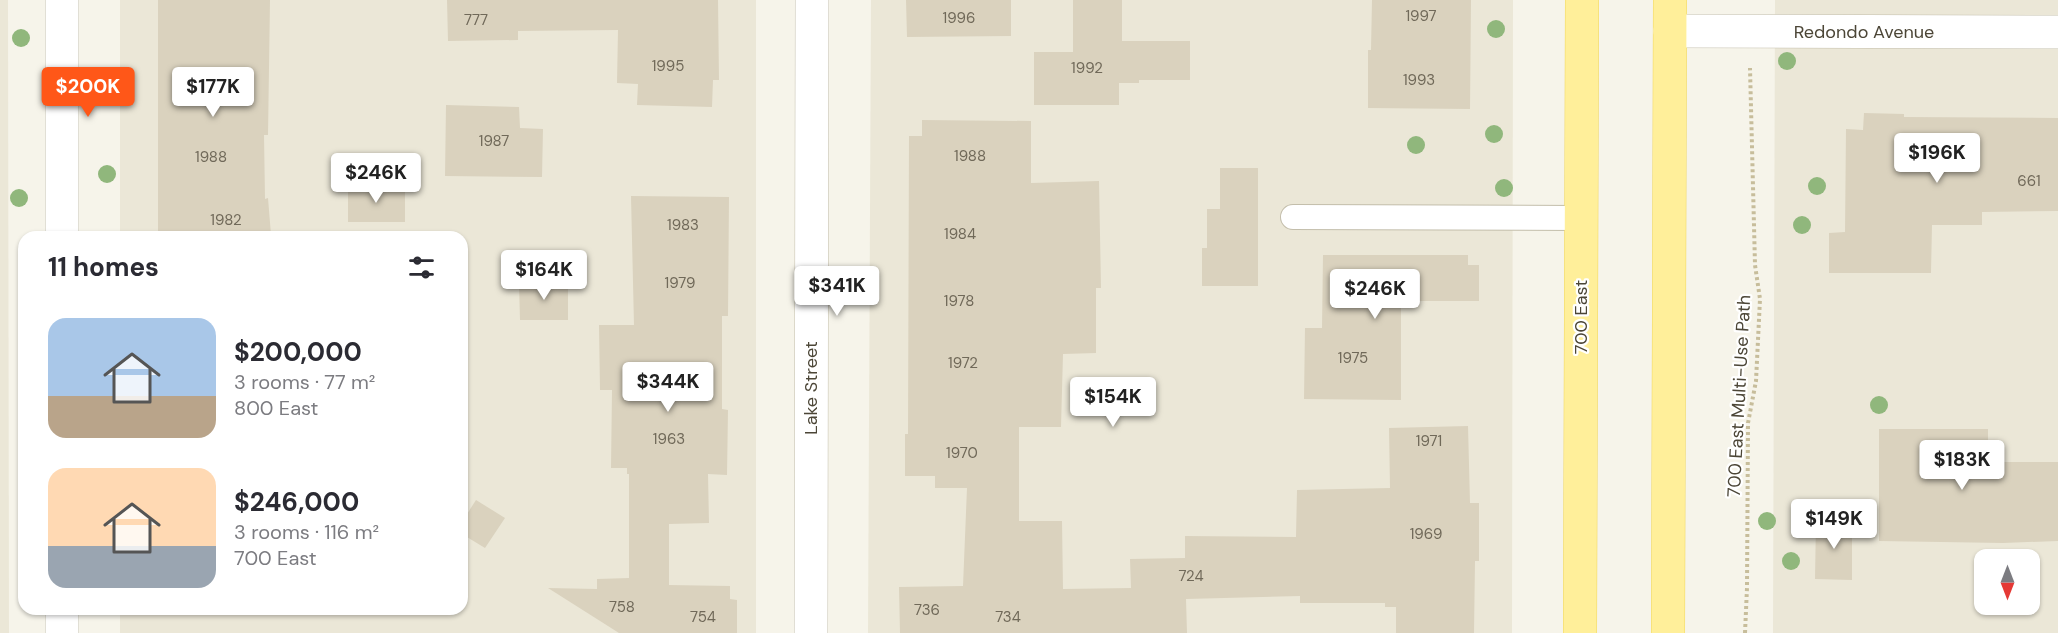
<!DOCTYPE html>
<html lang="en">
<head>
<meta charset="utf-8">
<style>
	:root { --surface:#fff; --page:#f2f2f3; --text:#2b2b33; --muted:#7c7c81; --accent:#ff5718 }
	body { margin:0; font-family:"DM Sans",sans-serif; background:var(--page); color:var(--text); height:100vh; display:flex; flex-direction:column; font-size:22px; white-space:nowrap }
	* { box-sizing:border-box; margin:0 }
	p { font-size:20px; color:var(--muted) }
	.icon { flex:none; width:33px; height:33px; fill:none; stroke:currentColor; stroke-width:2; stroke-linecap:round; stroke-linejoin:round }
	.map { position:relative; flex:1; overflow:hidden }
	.side { position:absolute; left:18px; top:231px; width:450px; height:384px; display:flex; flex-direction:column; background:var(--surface); border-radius:18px; box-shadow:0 2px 4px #0004 }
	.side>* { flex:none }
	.needle { width:39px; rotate:180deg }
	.tools { position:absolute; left:1974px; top:549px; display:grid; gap:12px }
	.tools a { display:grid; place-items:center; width:66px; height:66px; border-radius:12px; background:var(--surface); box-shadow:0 2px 4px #0004; font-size:30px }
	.price { position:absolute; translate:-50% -51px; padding:0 14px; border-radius:6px; background:#fff; color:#222; font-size:20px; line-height:39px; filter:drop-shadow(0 2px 3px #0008) }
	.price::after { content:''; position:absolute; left:50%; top:36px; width:18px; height:14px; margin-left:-9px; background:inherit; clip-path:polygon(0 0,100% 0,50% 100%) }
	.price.on { background:var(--accent); color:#fff }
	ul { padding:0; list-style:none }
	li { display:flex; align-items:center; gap:18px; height:150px; padding:0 30px }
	li span { display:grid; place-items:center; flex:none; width:168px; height:120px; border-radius:18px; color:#555 }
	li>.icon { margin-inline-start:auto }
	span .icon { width:72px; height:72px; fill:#fffc; stroke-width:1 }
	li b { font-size:26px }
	h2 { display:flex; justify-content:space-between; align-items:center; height:72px; padding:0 30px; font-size:26px }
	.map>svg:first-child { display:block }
	.residential { fill:#ebe7d7; fill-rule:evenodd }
	.building { fill:#dad2be }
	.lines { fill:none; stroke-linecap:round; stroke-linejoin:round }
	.service-casing { stroke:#c3beab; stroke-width:26 }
	.minor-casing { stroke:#c3beab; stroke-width:34 }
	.primary-casing { stroke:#f1d75d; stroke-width:34 }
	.path { stroke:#c7bd9b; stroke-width:4; stroke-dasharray:3 3; stroke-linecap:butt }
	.service { stroke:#fff; stroke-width:24 }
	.minor { stroke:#fff; stroke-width:33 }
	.primary { stroke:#ffef9a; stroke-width:33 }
	.tree { fill:#90b77c }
	.labels { text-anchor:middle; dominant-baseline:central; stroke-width:4.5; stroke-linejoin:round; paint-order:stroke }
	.number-label { font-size:15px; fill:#706959 }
	.street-label { font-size:18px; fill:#4c4637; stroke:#fff }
</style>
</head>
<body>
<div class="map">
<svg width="2058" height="633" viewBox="0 0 2058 633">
	<rect width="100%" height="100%" fill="#f6f4ea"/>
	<g class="residential">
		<polygon points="0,0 8,0 9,633 0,633"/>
		<polygon points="120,0 756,0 756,633 120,633 120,609 462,609 462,237 120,237"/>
		<polygon points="871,0 1513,0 1512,633 868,633"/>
		<path d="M 1775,0 L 2058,0 L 2058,633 L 1773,633 ZM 1984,560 L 2030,560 L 2030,604 L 1984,604 Z"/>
	</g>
	<g class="building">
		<polygon points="158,0 270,0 268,135 264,135 265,199 268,198 271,235 270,237 158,237"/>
		<polygon points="447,0 718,0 719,80 713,80 712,107 637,105 638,84 617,83 618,30 518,31 518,40 448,41"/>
		<polygon points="906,0 1011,0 1011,36 907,37"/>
		<polygon points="1073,0 1122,0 1122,41 1190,41 1190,80 1139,80 1139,83 1119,83 1119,105 1034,105 1034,52 1073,52"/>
		<polygon points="1372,0 1471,0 1470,109 1368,108 1368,50 1371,50"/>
		<polygon points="446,105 519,107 520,128 543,129 542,177 445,176"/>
		<polygon points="1864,113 1904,114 1904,117 2058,118 2058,211 1982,212 1982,225 1932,225 1931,273 1829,273 1829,233 1845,232 1846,129 1863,130"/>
		<polygon points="922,120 1031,121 1031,183 1099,181 1101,288 1096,288 1096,353 1063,354 1061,427 1019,427 1019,521 1062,521 1063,589 1131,588 1130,559 1185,558 1185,536 1296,537 1297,490 1390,488 1389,428 1468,426 1470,503 1479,503 1479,561 1475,561 1474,633 1396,633 1396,607 1385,607 1385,603 1300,603 1300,596 1186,599 1187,633 900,633 899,587 963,586 967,488 935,488 935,476 905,476 905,434 908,434 909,136 922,136"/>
		<polygon points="1220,168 1258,168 1258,286 1202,286 1202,248 1207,248 1207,209 1220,209"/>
		<rect x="348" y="186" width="57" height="36"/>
		<polygon points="631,196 729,197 728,316 722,316 722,409 728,410 727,475 708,474 709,523 669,524 669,585 730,586 730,599 737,600 737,633 619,633 548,588 597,589 597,579 629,578 629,474 627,474 627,468 611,468 612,390 600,390 599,325 634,325"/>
		<polygon points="1323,255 1468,255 1468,265 1479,265 1479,301 1401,301 1401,400 1304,399 1305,328 1322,328"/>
		<polygon points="568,282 568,320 520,320 519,283"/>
		<polygon points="1879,429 1988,429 1988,462 2058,462 2058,541 2003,543 1879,541"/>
		<polygon points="476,500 505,518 485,548 462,534 462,522"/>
		<polygon points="1816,521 1852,521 1852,580 1815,579"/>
	</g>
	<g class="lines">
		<g class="service-casing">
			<polyline id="service" points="1293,217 1582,218"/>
		</g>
		<g class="minor-casing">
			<g id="minor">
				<polyline points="62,0 62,237"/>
				<polyline points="1670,31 2058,32"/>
				<polyline points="62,609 62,633"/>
				<polyline points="811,633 812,0"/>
			</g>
		</g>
		<g class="primary-casing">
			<g id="primary">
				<polyline points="1580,633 1582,0"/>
				<polyline points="1668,633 1670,0"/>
			</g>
		</g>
		<polyline class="path" points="1745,633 1747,588 1748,423 1756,381 1760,299 1755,265 1750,68"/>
		<use href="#service" class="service"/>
		<use href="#minor" class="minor"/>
		<use href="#primary" class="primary"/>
	</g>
	<g class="tree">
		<circle cx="1496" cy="29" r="9"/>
		<circle cx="21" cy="38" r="9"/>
		<circle cx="1787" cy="61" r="9"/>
		<circle cx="105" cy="93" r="9"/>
		<circle cx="1494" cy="134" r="9"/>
		<circle cx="1416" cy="145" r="9"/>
		<circle cx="107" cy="174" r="9"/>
		<circle cx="1817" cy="186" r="9"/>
		<circle cx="1504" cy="188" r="9"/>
		<circle cx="19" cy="198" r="9"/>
		<circle cx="1802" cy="225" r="9"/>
		<circle cx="1879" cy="405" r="9"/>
		<circle cx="1802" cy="514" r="9"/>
		<circle cx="1767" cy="521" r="9"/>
		<circle cx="1791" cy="561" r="9"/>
	</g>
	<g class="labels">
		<g class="number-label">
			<text x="1421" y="16">1997</text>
			<text x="959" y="18">1996</text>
			<text x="476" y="20">777</text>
			<text x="668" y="66">1995</text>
			<text x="1087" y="68">1992</text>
			<text x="1419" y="80">1993</text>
			<text x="494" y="141">1987</text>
			<text x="970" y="156">1988</text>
			<text x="211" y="157">1988</text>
			<text x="2029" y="181">661</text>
			<text x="226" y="220">1982</text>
			<text x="683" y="225">1983</text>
			<text x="960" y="234">1984</text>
			<text x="680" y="283">1979</text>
			<text x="959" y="301">1978</text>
			<text x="1353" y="358">1975</text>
			<text x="963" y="363">1972</text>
			<text x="669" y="439">1963</text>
			<text x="1429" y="441">1971</text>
			<text x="962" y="453">1970</text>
			<text x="1426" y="534">1969</text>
			<text x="1191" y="576">724</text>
			<text x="622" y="607">758</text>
			<text x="927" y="610">736</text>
			<text x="703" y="617">754</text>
			<text x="1008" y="617">734</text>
		</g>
		<g class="street-label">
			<text x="1864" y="32">Redondo Avenue</text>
			<text transform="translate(1581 317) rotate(-90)">700 East</text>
			<text transform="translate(811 388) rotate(-90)">Lake Street</text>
			<text transform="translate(1739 396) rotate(-87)">700 East Multi-Use Path</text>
		</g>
	</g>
</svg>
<div class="tools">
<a><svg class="needle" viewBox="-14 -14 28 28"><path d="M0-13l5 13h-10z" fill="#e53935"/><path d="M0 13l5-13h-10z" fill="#7c7c81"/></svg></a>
</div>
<b class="price on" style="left:88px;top:118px">$200K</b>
<b class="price" style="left:213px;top:118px">$177K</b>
<b class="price" style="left:1937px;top:184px">$196K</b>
<b class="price" style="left:376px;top:204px">$246K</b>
<b class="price" style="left:544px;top:301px">$164K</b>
<b class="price" style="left:837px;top:317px">$341K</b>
<b class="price" style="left:1375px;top:320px">$246K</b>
<b class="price" style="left:668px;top:413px">$344K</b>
<b class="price" style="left:1113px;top:428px">$154K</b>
<b class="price" style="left:1962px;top:491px">$183K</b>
<b class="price" style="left:1834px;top:550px">$149K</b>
<section class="side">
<h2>11 homes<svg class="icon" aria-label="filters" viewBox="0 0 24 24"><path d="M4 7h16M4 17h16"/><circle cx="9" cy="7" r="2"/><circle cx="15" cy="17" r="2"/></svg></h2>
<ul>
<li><span style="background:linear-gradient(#a9c7e8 65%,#b9a48a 0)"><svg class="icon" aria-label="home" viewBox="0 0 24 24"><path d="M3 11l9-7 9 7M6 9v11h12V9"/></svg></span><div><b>$200,000</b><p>3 rooms · 77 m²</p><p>800 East</p></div></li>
<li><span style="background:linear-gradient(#ffd9b3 65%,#9aa5b1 0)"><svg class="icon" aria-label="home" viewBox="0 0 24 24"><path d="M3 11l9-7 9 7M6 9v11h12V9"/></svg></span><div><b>$246,000</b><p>3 rooms · 116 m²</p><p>700 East</p></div></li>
</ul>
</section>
</div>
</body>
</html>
